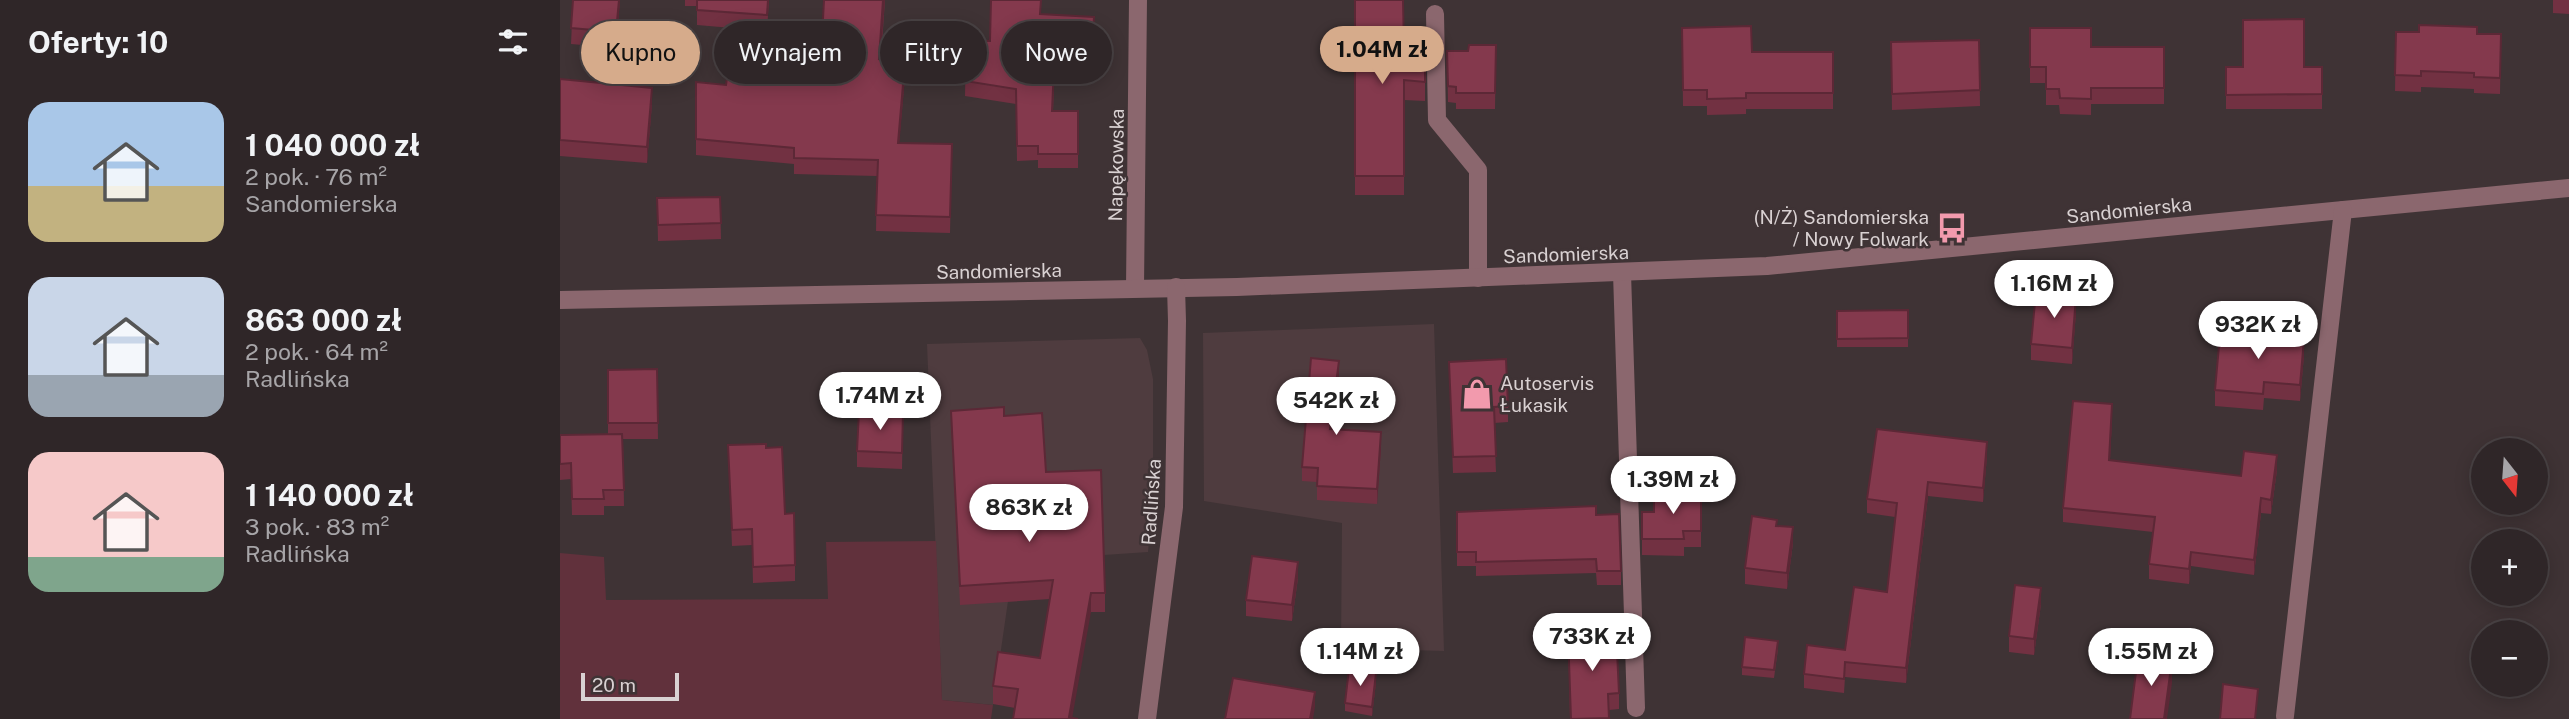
<!DOCTYPE html>
<html lang="pl">
<head>
<meta charset="utf-8">
<style>
	:root { --surface:#2f2628; --page:#3b3234; --text:#f1f3f6; --muted:#a7a5a8; --line:#4a4345; --accent:#d6ab8b }
	body { margin:0; font-family:"Public Sans",sans-serif; background:var(--page); color:var(--text); height:100vh; display:flex; flex-direction:column; font-size:26px; white-space:nowrap }
	* { box-sizing:border-box; margin:0 }
	p { font-size:23px; color:var(--muted) }
	.icon { flex:none; width:38px; height:38px; fill:none; stroke:currentColor; stroke-width:2; stroke-linecap:round; stroke-linejoin:round }
	.map { position:relative; flex:1; overflow:hidden }
	.panel { display:flex; flex-direction:column; background:var(--surface); width:560px }
	.panel>* { flex:none }
	.top-card { position:absolute; left:21px; top:21px; width:665px; height:63px; display:flex; gap:14px }
	.needle { width:46px; rotate:163deg }
	.buttons { position:absolute; left:1911px; top:438px; display:grid; gap:14px }
	.buttons a { display:grid; place-items:center; width:77px; height:77px; border-radius:50%; background:var(--surface); box-shadow:0 4px 18px #0003,0 0 0 2px var(--line); font-size:35px }
	.scale { position:absolute; left:21px; bottom:18px; width:98px; box-sizing:border-box; padding-left:7px; border:4px solid #d9d1d2; border-top:0; font-size:19px; line-height:24px; white-space:nowrap; color:#d9d1d2; -webkit-text-stroke:5px #3f3335; paint-order:stroke }
	.price { position:absolute; translate:-50% -60px; padding:0 16px; border-radius:24px; background:#fff; color:#222; font-size:23px; line-height:46px; filter:drop-shadow(0 2px 4px #0008) }
	.price::after { content:''; position:absolute; left:50%; top:42px; width:21px; height:16px; margin-left:-10px; background:inherit; clip-path:polygon(0 0,100% 0,50% 100%) }
	.price.active { background:var(--accent); color:#111 }
	ul { padding:0; list-style:none }
	li { display:flex; align-items:center; gap:21px; height:175px; padding:0 28px }
	li span { display:grid; place-items:center; flex:none; width:196px; height:140px; border-radius:21px; color:#555 }
	li>.icon { margin-inline-start:auto }
	span .icon { width:84px; height:84px; fill:#fffc; stroke-width:1 }
	li b { font-size:30px }
	h2 { display:flex; justify-content:space-between; align-items:center; height:84px; padding:0 28px; font-size:30px }
	.pill { padding:0 24px; border-radius:32px; background:var(--surface); box-shadow:0 4px 18px #0003,0 0 0 2px var(--line); font-size:24px; line-height:63px }
	.pill.active { background:var(--accent); color:#111 }
	main { display:flex; flex:1; min-height:0 }
	.map>svg:first-child { display:block }
	.built { fill:#4f3c3f }
	.green { fill:#61313c }
	.lines { fill:none; stroke-linecap:round; stroke-linejoin:round }
	.minor { stroke:#8b676e; stroke-width:18 }
	.wall { fill:#723142 }
	.shaded-wall { fill:#5c2836 }
	.building { fill:#84394d; stroke:#5c2836; stroke-width:2 }
	.labels { text-anchor:middle; dominant-baseline:central; stroke-width:5; stroke-linejoin:round; paint-order:stroke }
	.street-label { font-size:19px; fill:#d9d1d2; stroke:#3f3335 }
	.poi-label { font-size:19px; fill:#d9d1d2; stroke:#3f3335; text-anchor:end }
</style>
</head>
<body>
<main>
<section class="panel">
<h2>Oferty: 10<svg class="icon" aria-label="filters" viewBox="0 0 24 24"><path d="M4 7h16M4 17h16"/><circle cx="9" cy="7" r="2"/><circle cx="15" cy="17" r="2"/></svg></h2>
<ul>
<li><span style="background:linear-gradient(#a9c7e8 60%,#c2b280 0)"><svg class="icon" aria-label="home" viewBox="0 0 24 24"><path d="M3 11l9-7 9 7M6 9v11h12V9"/></svg></span><div><b>1 040 000 zł</b><p>2 pok. · 76 m²</p><p>Sandomierska</p></div></li>
<li><span style="background:linear-gradient(#c9d6e8 70%,#9aa5b1 0)"><svg class="icon" aria-label="home" viewBox="0 0 24 24"><path d="M3 11l9-7 9 7M6 9v11h12V9"/></svg></span><div><b>863 000 zł</b><p>2 pok. · 64 m²</p><p>Radlińska</p></div></li>
<li><span style="background:linear-gradient(#f6c9c9 75%,#7fa58c 0)"><svg class="icon" aria-label="home" viewBox="0 0 24 24"><path d="M3 11l9-7 9 7M6 9v11h12V9"/></svg></span><div><b>1 140 000 zł</b><p>3 pok. · 83 m²</p><p>Radlińska</p></div></li>
</ul>
</section>
<div class="map">
<svg width="2009" height="719" viewBox="0 0 2009 719">
	<rect width="100%" height="100%" fill="#3f3335"/>
	<g class="built">
		<polygon points="874,324 884,651 781,648 782,523 644,501 643,333"/>
		<polygon points="580,338 587,350 593,379 593,501 588,552 544,555 448,601 433,705 382,700 367,344"/>
	</g>
	<polygon class="green" points="376,541 382,700 433,705 431,719 0,719 0,553 44,557 46,600 268,599 266,542"/>
	<g class="lines">
		<g class="minor">
			<polyline points="875,14 877,120 918,170 918,278"/>
			<polyline points="1062,273 1076,708"/>
			<polyline points="575,288 578,0"/>
			<polyline points="0,300 677,287 1207,266 2009,188"/>
			<polyline points="1725,716 1783,210"/>
			<polyline points="587,719 614,507 617,321 616,287"/>
		</g>
	</g>
	<g class="wall">
		<polygon points="13,0 60,0 56,48 11,44"/>
		<polygon points="125,0 209,0 207,31 137,25 137,6 125,6"/>
		<polygon points="264,0 325,0 321,59 345,77 339,143 392,144 390,233 316,231 317,176 234,174 234,164 136,155 136,82 166,85 260,75"/>
		<polygon points="795,0 844,47 865,82 865,101 844,100 844,195 795,195"/>
		<polygon points="1993,0 2009,0 2009,14 1993,13"/>
		<polygon points="481,14 534,32 532,62 495,60 493,111 518,111 518,168 478,168 478,160 457,161 456,104 405,96 406,40 430,41"/>
		<polygon points="1122,28 1192,52 1273,52 1273,109 1186,109 1186,114 1147,115 1147,106 1123,106"/>
		<polygon points="1836,32 1941,34 1940,94 1914,93 1914,89 1861,87 1861,92 1835,91"/>
		<polygon points="1419,40 1420,106 1332,110 1331,42"/>
		<polygon points="936,45 935,109 896,109 896,103 888,102 887,51 908,51"/>
		<polygon points="1531,47 1604,47 1604,104 1531,104 1531,115 1500,114 1499,105 1486,105 1486,83 1470,83 1470,67"/>
		<rect x="1666" y="67" width="96" height="42"/>
		<polygon points="0,79 92,104 87,163 0,156"/>
		<polygon points="160,197 161,239 98,241 97,198"/>
		<polygon points="1348,310 1348,347 1277,347 1277,311"/>
		<polygon points="1516,312 1512,364 1471,360 1471,344"/>
		<polygon points="1697,328 1696,336 1744,355 1740,401 1704,398 1703,410 1655,406 1655,390"/>
		<polygon points="889,362 948,406 948,422 934,423 936,472 893,473"/>
		<polygon points="97,369 98,439 63,439 64,506 44,506 44,515 12,515 11,479 0,480 0,435 48,434 48,370"/>
		<polygon points="779,376 772,429 821,447 817,504 757,500 757,482 742,481 742,467"/>
		<polygon points="391,411 444,416 486,472 545,593 545,612 531,612 455,708 433,704 433,686 480,658 490,599 400,605"/>
		<polygon points="343,412 342,469 297,467 297,451"/>
		<polygon points="1552,419 1550,460 1681,476 1717,470 1711,514 1701,513 1694,575 1631,566 1629,584 1589,579 1589,564 1593,532 1503,522 1503,508"/>
		<polygon points="168,445 206,448 225,514 235,565 235,581 193,583 192,545 172,546"/>
		<polygon points="1427,456 1423,502 1368,496 1346,683 1285,677 1284,693 1244,688 1244,674 1285,650 1327,592 1335,517 1307,513 1307,499"/>
		<polygon points="1141,492 1141,547 1124,547 1124,556 1082,555 1082,512 1094,512"/>
		<polygon points="897,512 1036,515 1061,571 1061,585 1037,585 1036,573 916,576 916,566 897,566"/>
		<polygon points="1217,526 1233,543 1227,589 1185,584 1185,568"/>
		<polygon points="738,578 732,621 686,616 686,600"/>
		<polygon points="1481,604 1474,655 1449,652 1449,636"/>
		<polygon points="1008,632 1059,693 1059,709 1049,710 1049,719 1010,719"/>
		<polygon points="1218,649 1214,678 1182,675 1182,667"/>
		<polygon points="816,682 812,716 785,711 785,703"/>
	</g>
	<g class="shaded-wall">
		<polygon points="59,0 60,0 56,48 56,32"/>
		<polygon points="323,0 325,0 319,75 319,59"/>
		<polygon points="345,61 345,77 338,159 338,143"/>
		<polygon points="92,88 92,104 87,163 87,147"/>
		<polygon points="1516,296 1516,312 1512,364 1512,348"/>
		<polygon points="1744,339 1744,355 1740,401 1740,385"/>
		<polygon points="779,361 779,376 770,444 770,429"/>
		<polygon points="1552,404 1552,419 1549,475 1549,460"/>
		<polygon points="821,432 821,447 817,504 817,489"/>
		<polygon points="1427,442 1427,456 1423,502 1423,488"/>
		<polygon points="1717,455 1717,470 1711,514 1711,500"/>
		<polygon points="1368,482 1368,496 1346,683 1346,668"/>
		<polygon points="1701,498 1701,513 1694,575 1694,560"/>
		<polygon points="1233,527 1233,543 1227,589 1227,573"/>
		<polygon points="1631,552 1631,566 1629,584 1629,569"/>
		<polygon points="738,562 738,578 732,621 732,605"/>
		<polygon points="1481,588 1481,604 1474,655 1474,639"/>
		<polygon points="531,593 531,612 512,719 509,719"/>
		<polygon points="1612,660 1612,683 1607,719 1604,719"/>
		<polygon points="816,673 816,682 812,716 812,707"/>
		<polygon points="755,692 755,707 753,719 750,719"/>
	</g>
	<g class="building">
		<polygon points="13,0 59,0 56,32 11,28"/>
		<polygon points="137,0 208,0 207,15 137,10"/>
		<polygon points="264,0 323,0 319,59 345,61 338,143 392,144 390,217 316,215 318,160 234,158 234,148 136,139 136,82 166,85 168,71 260,75"/>
		<polygon points="431,0 481,0 480,14 534,17 532,47 495,45 492,111 518,111 518,154 478,154 478,146 457,146 456,89 405,81 406,40 430,41"/>
		<polygon points="795,0 843,0 844,47 865,47 865,82 844,80 844,176 795,176"/>
		<polygon points="1744,19 1744,67 1762,67 1762,94 1666,95 1666,67 1683,67 1683,20"/>
		<polygon points="1859,25 1917,27 1917,34 1941,34 1940,78 1914,77 1914,73 1861,71 1861,76 1835,75 1836,32 1859,32"/>
		<polygon points="1191,26 1192,52 1273,52 1273,93 1186,93 1186,98 1147,99 1147,90 1123,90 1122,28"/>
		<polygon points="1470,28 1531,28 1531,47 1604,47 1604,88 1531,88 1531,99 1500,98 1499,89 1486,89 1486,67 1470,67"/>
		<polygon points="1419,40 1420,90 1332,94 1331,42"/>
		<polygon points="909,45 936,45 935,93 896,93 896,87 888,86 887,51 908,51"/>
		<polygon points="0,79 92,88 87,147 0,140"/>
		<polygon points="160,197 161,223 98,225 97,198"/>
		<polygon points="1476,292 1516,296 1512,348 1471,344"/>
		<polygon points="1348,310 1348,338 1277,339 1277,311"/>
		<polygon points="1697,312 1695,336 1744,339 1740,385 1704,382 1703,394 1655,390 1659,346"/>
		<polygon points="751,358 779,361 770,429 821,432 817,489 757,486 758,468 742,467"/>
		<polygon points="946,359 948,406 934,407 936,456 893,457 889,362"/>
		<polygon points="97,369 98,423 48,423 48,370"/>
		<polygon points="1513,401 1552,404 1549,460 1681,476 1684,451 1717,455 1711,500 1701,498 1694,560 1631,552 1629,569 1589,564 1595,517 1503,508"/>
		<polygon points="444,407 444,416 482,413 486,472 541,470 545,593 531,593 509,717 518,719 453,719 458,689 433,686 438,652 480,658 493,580 400,586 391,411"/>
		<polygon points="299,411 343,412 342,453 297,451"/>
		<polygon points="1317,429 1427,442 1423,488 1368,482 1346,668 1285,662 1284,679 1244,674 1247,645 1285,650 1294,587 1327,592 1337,503 1307,499"/>
		<polygon points="62,434 64,490 43,490 44,499 12,499 11,463 0,464 0,435"/>
		<polygon points="206,444 206,448 222,447 225,514 234,513 235,565 193,567 192,529 172,530 168,445"/>
		<polygon points="1094,492 1141,492 1141,531 1123,531 1124,539 1082,539 1082,512 1094,512"/>
		<polygon points="1036,506 1036,515 1059,514 1061,571 1037,571 1036,559 916,562 916,552 897,552 897,512"/>
		<polygon points="1192,516 1217,520 1216,526 1233,527 1227,573 1185,568"/>
		<polygon points="692,556 738,562 732,605 686,600"/>
		<polygon points="1455,585 1481,588 1474,639 1449,636"/>
		<polygon points="1056,630 1059,693 1048,694 1049,718 1011,719 1008,632"/>
		<polygon points="1185,637 1218,641 1214,670 1182,667"/>
		<polygon points="1578,656 1612,660 1604,719 1570,719"/>
		<polygon points="789,669 816,673 812,707 785,703"/>
		<polygon points="673,678 755,692 750,719 665,719"/>
		<polygon points="1663,684 1698,689 1695,719 1660,719"/>
	</g>
	<defs>
		<g id="bus-bare" transform="scale(2.415)"><path d="M-5-6H5V4H4V6H2V4H-2V6H-4V4H-5ZM-3.5-4V0h7V-4ZM-3.5 1.2v1.5H-2V1.2ZM2 1.2v1.5H3.5V1.2Z" fill="#f29aad" stroke="#3f3335" stroke-width="2.5" paint-order="stroke"/></g>
		<g id="shop-bare" transform="scale(2.415)"><path d="M-5-2.5h2.3a2.7 3.5 0 0 1 5.4 0H5L5.5 6h-11ZM-1.5-2.5h3a1.5 2.3 0 0 0-3 0Z" fill="#f29aad" stroke="#3f3335" stroke-width="2.5" paint-order="stroke"/></g>
	</defs>
	<g fill-rule="evenodd">
		<use href="#bus-bare" x="1392" y="228"/>
		<use href="#shop-bare" x="917" y="394"/>
	</g>
	<g class="labels">
		<g class="street-label">
			<text transform="translate(556 165) rotate(-89)">Napękowska</text>
			<text transform="translate(1569 210) rotate(-6)">Sandomierska</text>
			<text transform="translate(1006 254) rotate(-2)">Sandomierska</text>
			<text transform="translate(439 271) rotate(-1)">Sandomierska</text>
			<text transform="translate(591 502) rotate(-86)">Radlińska</text>
		</g>
		<g class="poi-label">
			<text x="1369" y="217">(N/Ż) Sandomierska<tspan x="1369" dy="22">/ Nowy Folwark</tspan></text>
			<text x="940" y="383" text-anchor="start">Autoservis<tspan x="940" dy="22">Łukasik</tspan></text>
		</g>
	</g>
</svg>
<div class="buttons">
<a><svg class="needle" viewBox="-14 -14 28 28"><path d="M0-13l5 13h-10z" fill="#e53935"/><path d="M0 13l5-13h-10z" fill="#a7a5a8"/></svg></a>
<a>+</a>
<a>−</a>
</div>
<div class="scale">20 m</div>
<b class="price active" style="left:822px;top:86px">1.04M zł</b>
<b class="price" style="left:1494px;top:320px">1.16M zł</b>
<b class="price" style="left:1698px;top:361px">932K zł</b>
<b class="price" style="left:320px;top:432px">1.74M zł</b>
<b class="price" style="left:776px;top:437px">542K zł</b>
<b class="price" style="left:1113px;top:516px">1.39M zł</b>
<b class="price" style="left:469px;top:544px">863K zł</b>
<b class="price" style="left:1032px;top:673px">733K zł</b>
<b class="price" style="left:800px;top:688px">1.14M zł</b>
<b class="price" style="left:1591px;top:688px">1.55M zł</b>
<div class="top-card">
<a class="pill active">Kupno</a>
<a class="pill">Wynajem</a>
<a class="pill">Filtry</a>
<a class="pill">Nowe</a>
</div>
</div>
</main>
</body>
</html>
